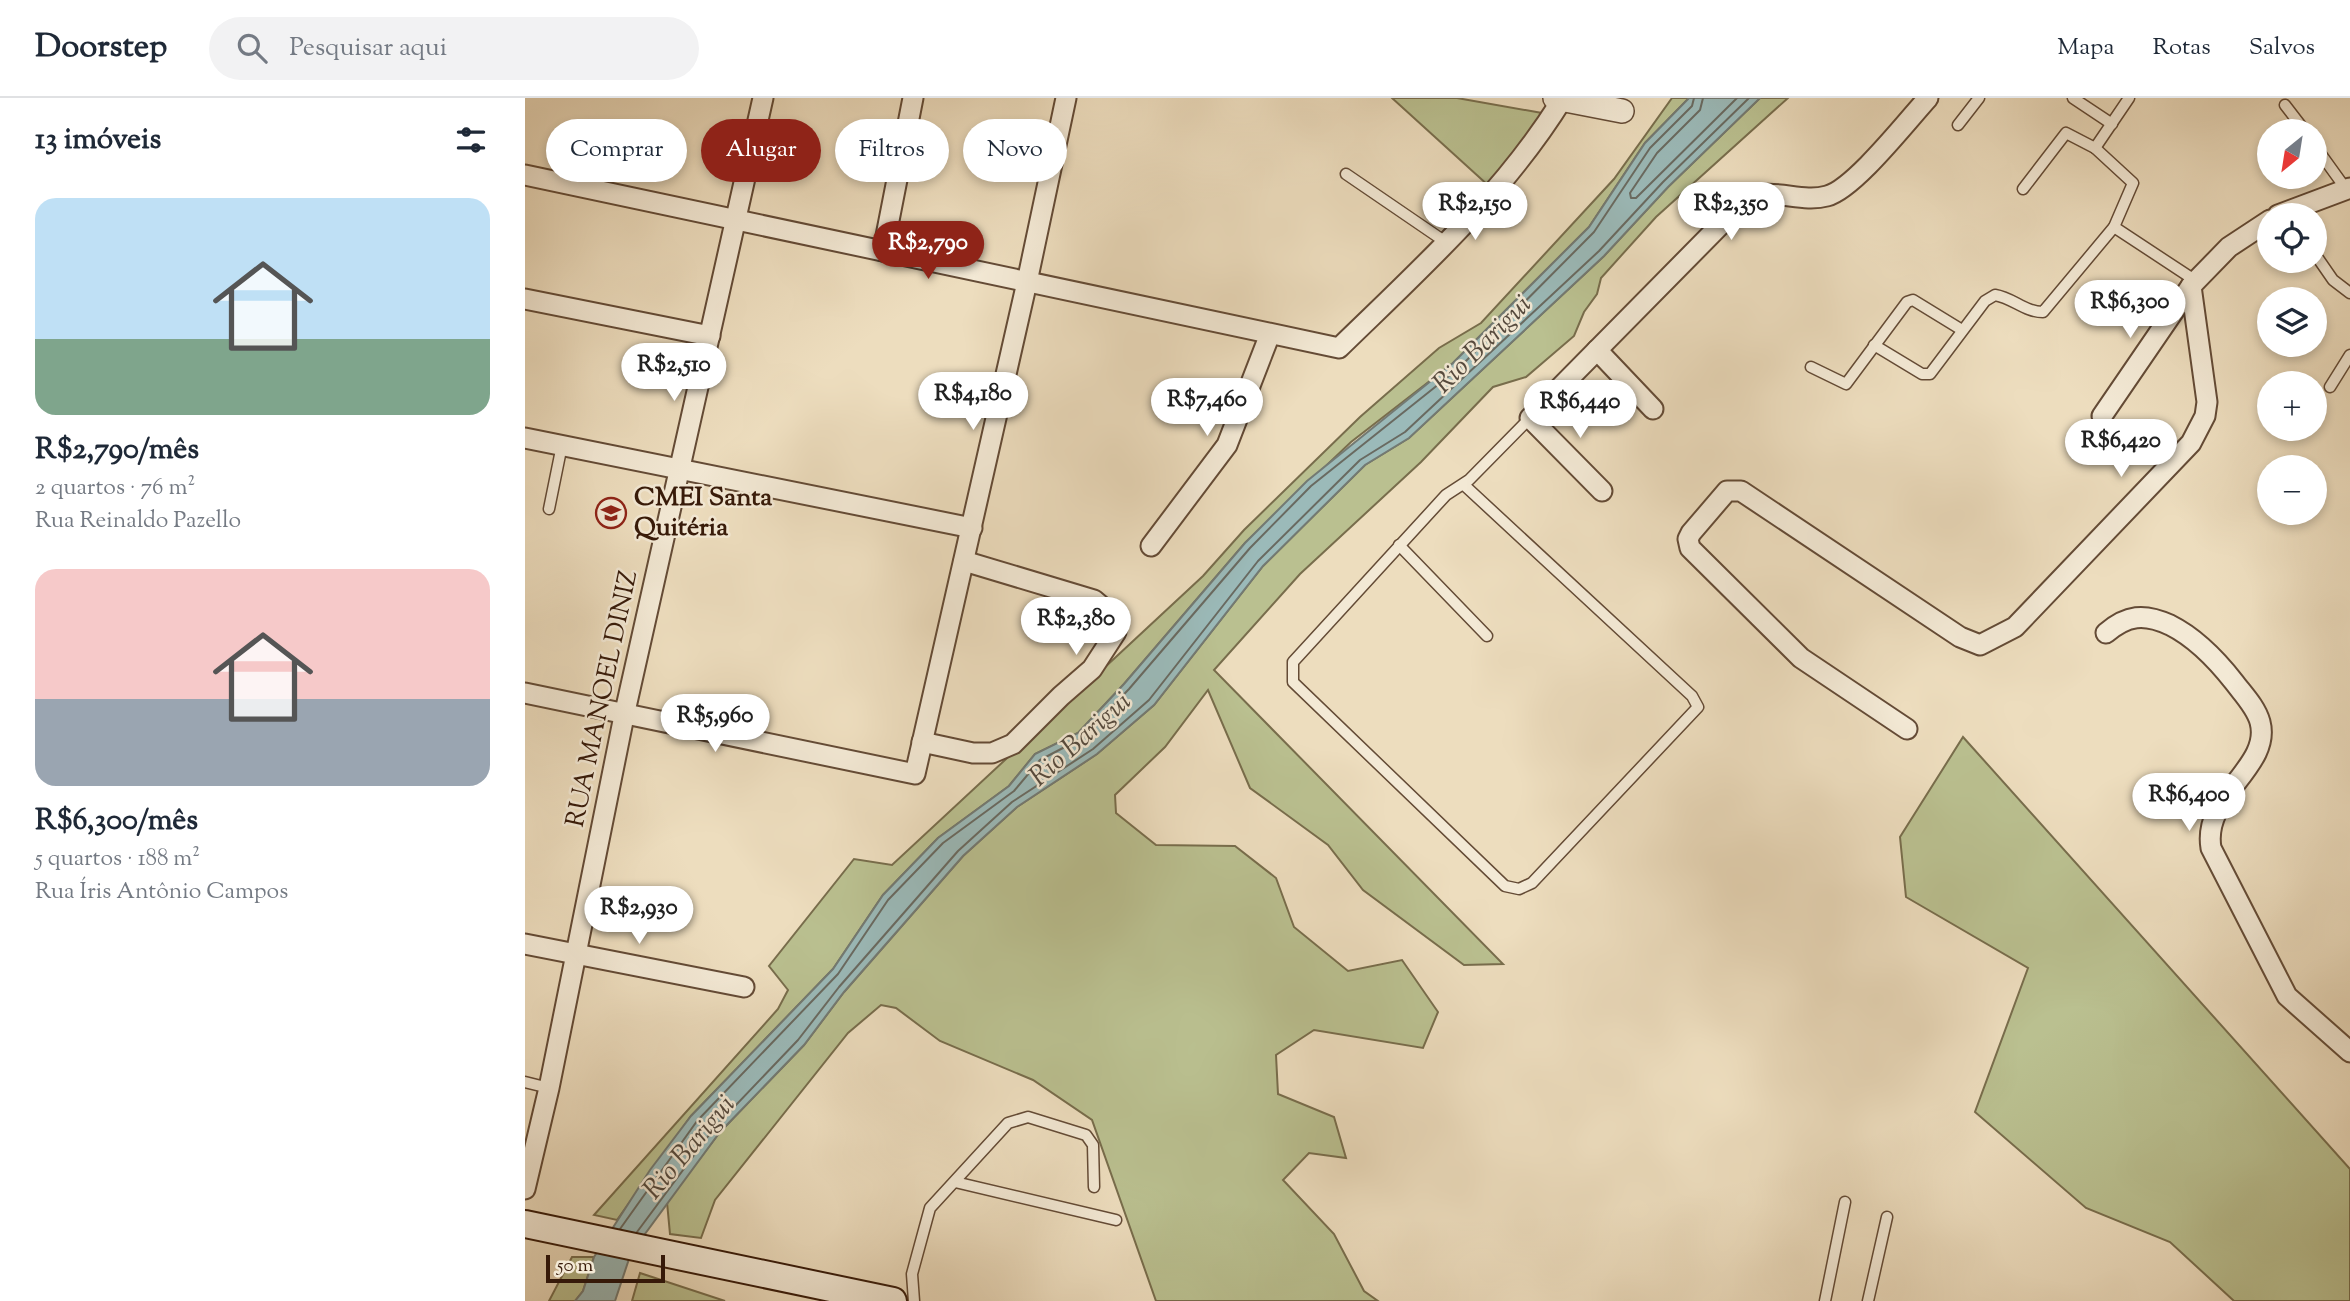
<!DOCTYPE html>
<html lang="pt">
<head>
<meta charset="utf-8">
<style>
	:root { --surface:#fff; --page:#f2f2f3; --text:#1f2937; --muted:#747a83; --line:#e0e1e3; --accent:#8f2418 }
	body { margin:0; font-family:"Sorts Mill Goudy",serif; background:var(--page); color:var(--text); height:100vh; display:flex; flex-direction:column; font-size:26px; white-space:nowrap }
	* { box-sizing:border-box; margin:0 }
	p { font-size:23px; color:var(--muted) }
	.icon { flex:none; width:38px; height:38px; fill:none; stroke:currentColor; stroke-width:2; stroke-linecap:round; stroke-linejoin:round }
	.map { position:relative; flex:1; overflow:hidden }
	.drawer { display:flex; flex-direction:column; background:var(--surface); width:525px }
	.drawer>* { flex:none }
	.banner { position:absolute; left:21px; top:21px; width:665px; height:63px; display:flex; gap:14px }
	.needle { width:46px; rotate:210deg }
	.controls { position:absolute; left:1732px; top:21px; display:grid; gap:14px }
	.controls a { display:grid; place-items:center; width:70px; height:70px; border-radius:50%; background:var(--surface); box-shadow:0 4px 10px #0003; font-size:35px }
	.scale { position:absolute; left:21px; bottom:18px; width:119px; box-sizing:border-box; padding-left:7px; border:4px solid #371a09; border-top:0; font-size:19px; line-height:24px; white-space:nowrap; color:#371a09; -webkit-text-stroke:5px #f3e9d5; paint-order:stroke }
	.price { position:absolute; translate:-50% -60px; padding:0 16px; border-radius:24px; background:#fff; color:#222; font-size:23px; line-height:46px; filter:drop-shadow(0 2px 4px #0008) }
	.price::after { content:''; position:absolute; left:50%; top:42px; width:21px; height:16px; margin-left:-10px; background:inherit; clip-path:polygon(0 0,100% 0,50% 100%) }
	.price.active { background:var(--accent); color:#fff }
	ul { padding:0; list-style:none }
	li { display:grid; align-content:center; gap:14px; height:371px; padding:0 35px }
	li span { display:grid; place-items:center; height:217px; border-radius:21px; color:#555 }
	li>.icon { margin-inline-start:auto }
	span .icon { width:126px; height:126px; fill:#fffc; stroke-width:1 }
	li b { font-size:30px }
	h2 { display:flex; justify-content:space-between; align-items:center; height:84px; padding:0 35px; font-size:30px }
	.chip { padding:0 24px; border-radius:32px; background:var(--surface); box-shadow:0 4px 10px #0003; font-size:24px; line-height:63px }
	.chip.active { background:var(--accent); color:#fff }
	header { display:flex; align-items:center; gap:42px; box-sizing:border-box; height:98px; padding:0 35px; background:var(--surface); border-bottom:2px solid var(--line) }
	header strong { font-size:33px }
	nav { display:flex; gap:38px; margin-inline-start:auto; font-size:24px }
	.search { width:490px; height:63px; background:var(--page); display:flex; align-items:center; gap:18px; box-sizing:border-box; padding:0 24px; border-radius:38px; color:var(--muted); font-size:26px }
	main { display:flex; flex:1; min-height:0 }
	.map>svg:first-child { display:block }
	.green { fill:#bac090; stroke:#786d4c; stroke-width:2 }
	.water { fill:#9bbab9; stroke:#737a73; stroke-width:2 }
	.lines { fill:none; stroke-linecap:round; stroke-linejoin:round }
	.shore { stroke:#696a61; stroke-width:2 }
	.service-casing { stroke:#644b36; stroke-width:13 }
	.minor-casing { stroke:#644b36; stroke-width:23 }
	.tertiary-casing { stroke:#644b36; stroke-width:26 }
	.secondary-casing { stroke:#371a09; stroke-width:30 }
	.service { stroke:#f3e9d5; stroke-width:10 }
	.minor { stroke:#f3e9d5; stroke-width:19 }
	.tertiary { stroke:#f3e9d5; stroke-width:23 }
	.secondary { stroke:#f3e9d5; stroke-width:26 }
	.labels { text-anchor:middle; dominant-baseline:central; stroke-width:5; stroke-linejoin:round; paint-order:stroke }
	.poi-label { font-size:26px; font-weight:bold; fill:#371a09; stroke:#f3e9d5; text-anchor:start }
	.street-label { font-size:26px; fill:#371a09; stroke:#f3e9d5 }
	.water-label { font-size:28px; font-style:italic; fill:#554a3e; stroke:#f3e9d5 }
</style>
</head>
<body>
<header>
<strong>Doorstep</strong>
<div class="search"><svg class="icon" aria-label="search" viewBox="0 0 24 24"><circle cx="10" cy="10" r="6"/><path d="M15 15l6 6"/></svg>Pesquisar aqui</div>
<nav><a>Mapa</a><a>Rotas</a><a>Salvos</a></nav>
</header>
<main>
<section class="drawer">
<h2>13 imóveis<svg class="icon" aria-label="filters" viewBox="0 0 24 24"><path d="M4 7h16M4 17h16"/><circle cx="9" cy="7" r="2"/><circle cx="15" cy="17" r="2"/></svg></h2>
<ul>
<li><span style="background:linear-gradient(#bfe0f5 65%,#7fa58c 0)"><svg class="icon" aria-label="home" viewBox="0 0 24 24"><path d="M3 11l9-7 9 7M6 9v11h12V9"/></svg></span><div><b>R$2,790/mês</b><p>2 quartos · 76 m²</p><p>Rua Reinaldo Pazello</p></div></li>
<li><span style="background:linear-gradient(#f6c9c9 60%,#9aa5b1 0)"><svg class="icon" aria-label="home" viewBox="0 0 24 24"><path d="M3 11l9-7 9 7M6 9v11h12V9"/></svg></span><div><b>R$6,300/mês</b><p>5 quartos · 188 m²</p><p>Rua Íris Antônio Campos</p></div></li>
</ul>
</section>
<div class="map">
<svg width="1825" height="1203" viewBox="0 0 1825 1203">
	<rect width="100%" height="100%" fill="#edddbe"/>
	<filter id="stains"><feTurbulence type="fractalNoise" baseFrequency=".00286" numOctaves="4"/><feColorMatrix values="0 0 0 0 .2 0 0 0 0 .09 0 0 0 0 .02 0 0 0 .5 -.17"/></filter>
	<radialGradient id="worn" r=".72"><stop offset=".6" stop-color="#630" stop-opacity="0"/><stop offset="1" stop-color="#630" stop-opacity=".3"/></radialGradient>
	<g class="green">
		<polygon points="867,0 932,0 1017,15 965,89"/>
		<polygon points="1147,0 1164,0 1120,45 1064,129 928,265 826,344 720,445 599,586 553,635 510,656 484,688 413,740 358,797 308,871 166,1018 92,1122 69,1117 253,911 263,892 244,868 329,761 367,767 678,478 719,432 835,319 914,250 956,225 1089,81"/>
		<polygon points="1235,0 1263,0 1131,119 1076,180 1072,196 1059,214 1049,238 1001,279 968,289 896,364 775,476 689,572 978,866 939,867 838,792 803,747 725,690 683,592 640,649 590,697 591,715 631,747 710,748 751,780 769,829 823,873 877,862 913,914 898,950 789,932 751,957 753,996 809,1019 821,1060 784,1055 758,1082 809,1136 839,1193 853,1203 631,1203 567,1022 508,982 415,943 371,910 356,907 323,935 190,1102 176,1140 145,1136 142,1104 195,1034 279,947 319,894 438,758 492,709 572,656 629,607 738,468 840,367 884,340 1079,158 1143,89"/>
		<polygon points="1438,639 1825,1071 1825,1203 1709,1203 1645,1144 1561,1110 1450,1014 1503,870 1381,799 1375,739"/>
		<polygon points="47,1159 69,1159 58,1193 50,1203 24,1203"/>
		<polygon points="115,1175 200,1203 107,1203"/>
	</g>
	<polygon class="water" points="1164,0 1235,0 1143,89 1079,158 884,340 840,367 738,468 629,607 572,656 492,709 438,758 319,894 279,947 195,1034 106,1155 90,1203 50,1203 58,1193 69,1159 125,1072 166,1018 308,871 358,797 413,740 484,688 510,656 553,635 599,586 720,445 782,383 928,265 1064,129 1120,45"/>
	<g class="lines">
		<g class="shore">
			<polyline points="1178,0 1175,12 1132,55 1105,95 1106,100 1111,100 1212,0"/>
			<polyline points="95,1131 172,1023 313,876 363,802 418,745 489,693 515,662 557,640 604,591 725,450 786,388 934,270 1069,134 1125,50 1167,8 1169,0"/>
			<polyline points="112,1134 190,1029 273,942 314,889 433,753 487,704 568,651 624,602 733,463 835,362 880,334 1074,153 1138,84 1224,0"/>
		</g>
		<g class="service-casing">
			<g id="service">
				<polyline points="1548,0 1587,26"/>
				<polyline points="1760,7 1780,33"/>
				<polyline points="1433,27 1454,0"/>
				<polyline points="1790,48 1821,91"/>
				<polyline points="1570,50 1604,0"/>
				<polyline points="821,76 922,145"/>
				<polyline points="1589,129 1671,183"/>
				<polyline points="1790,156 1808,182 1825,195"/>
				<path d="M 1349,247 L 1397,276 L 1405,276 L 1460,203 L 1470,197 C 1488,200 1500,214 1518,214 L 1589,129 L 1608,85 L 1570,50 L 1541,35 L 1498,91"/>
				<polyline points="1286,269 1321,286 1382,204 1388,202 1437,232"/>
				<polyline points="1805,289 1825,257"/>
				<polyline points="938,386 1167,598 1173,609 1007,785 994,791 980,788 768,584 768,564 921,397 944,382 1005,320"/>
				<polyline points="24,411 37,347"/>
				<polyline points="874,447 962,538"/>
				<polyline points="0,984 24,990"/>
				<polyline points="430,1084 591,1122"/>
				<polyline points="389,1203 387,1176 405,1110 483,1025 503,1019 561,1037 568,1047 569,1089"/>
				<polyline points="1300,1203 1320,1104"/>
				<polyline points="1343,1203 1362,1119"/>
			</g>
		</g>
		<g class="minor-casing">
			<g id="minor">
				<path d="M 0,77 L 814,250 C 894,172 979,96 1038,0"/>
				<polyline points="1753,117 1825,90"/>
				<polyline points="358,153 388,0"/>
				<polyline points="0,201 185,238"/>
				<polyline points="1072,252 1128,311"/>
				<polyline points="1577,318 1666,188"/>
				<polyline points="0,340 447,430"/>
				<path d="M 1077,393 L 1005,320 L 1218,104 C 1244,86 1273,106 1302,98 C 1329,91 1382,23 1403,0"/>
				<polyline points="626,448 702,347 745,236"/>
				<path d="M 1581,535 C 1602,517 1619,515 1645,527 C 1671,540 1691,561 1709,584 C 1718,596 1731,609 1735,624 C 1747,669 1677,697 1686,750 L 1762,898 L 1825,954"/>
				<polyline points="0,595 390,676 502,184 541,0"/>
				<polyline points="1382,631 1276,560 1165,450 1163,441 1166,435 1202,393 1216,393 1435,539 1455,547 1490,529 1666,345 1680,318 1682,304 1666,188 1704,149 1745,122"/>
				<polyline points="397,644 448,655 467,655 488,646 536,598 567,571 591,534 588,518 569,502 439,463"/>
				<polyline points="0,846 219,889"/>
				<polyline points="0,1091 24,990 99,618 238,0"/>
			</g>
		</g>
		<g class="tertiary-casing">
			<polyline id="tertiary" points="1030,0 1097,13"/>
		</g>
		<g class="secondary-casing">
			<polyline id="secondary" points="0,1126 368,1203"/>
		</g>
		<use href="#service" class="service"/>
		<use href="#minor" class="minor"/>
		<use href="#tertiary" class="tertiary"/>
		<use href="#secondary" class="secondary"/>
	</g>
	<defs>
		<g id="school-ring" transform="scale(1.575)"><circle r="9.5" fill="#f3e9d5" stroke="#8f2418" stroke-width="1.5"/><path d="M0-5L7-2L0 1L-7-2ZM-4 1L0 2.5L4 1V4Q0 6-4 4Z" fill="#8f2418"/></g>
	</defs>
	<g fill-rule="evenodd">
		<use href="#school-ring" x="86" y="415"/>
	</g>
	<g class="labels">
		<g class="poi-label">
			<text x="109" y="400">CMEI Santa<tspan x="109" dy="30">Quitéria</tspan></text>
		</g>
		<g class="street-label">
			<text transform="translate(78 601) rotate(-78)">RUA MANOEL DINIZ</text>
		</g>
		<g class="water-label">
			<text transform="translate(958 247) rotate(-45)">Rio Barigui</text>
			<text transform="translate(556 642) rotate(-42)">Rio Barigui</text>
			<text transform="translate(165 1050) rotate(-50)">Rio Barigui</text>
		</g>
	</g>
	<rect width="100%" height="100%" filter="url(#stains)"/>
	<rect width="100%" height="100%" fill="url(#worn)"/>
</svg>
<div class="controls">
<a><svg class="needle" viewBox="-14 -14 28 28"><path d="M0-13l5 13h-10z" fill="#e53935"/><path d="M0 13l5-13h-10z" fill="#747a83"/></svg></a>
<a><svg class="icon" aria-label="locate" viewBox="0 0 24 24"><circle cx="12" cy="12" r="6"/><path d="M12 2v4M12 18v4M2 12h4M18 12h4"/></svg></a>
<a><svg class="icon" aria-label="layers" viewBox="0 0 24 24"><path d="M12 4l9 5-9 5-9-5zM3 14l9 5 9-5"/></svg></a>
<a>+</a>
<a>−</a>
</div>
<div class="scale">50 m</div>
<b class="price" style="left:950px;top:144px">R$2,150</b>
<b class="price" style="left:1206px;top:144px">R$2,350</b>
<b class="price active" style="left:403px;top:183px">R$2,790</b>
<b class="price" style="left:1605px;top:242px">R$6,300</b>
<b class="price" style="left:149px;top:305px">R$2,510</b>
<b class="price" style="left:448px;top:334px">R$4,180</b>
<b class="price" style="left:682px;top:340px">R$7,460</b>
<b class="price" style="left:1055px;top:342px">R$6,440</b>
<b class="price" style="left:1596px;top:381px">R$6,420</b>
<b class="price" style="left:551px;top:559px">R$2,380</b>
<b class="price" style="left:190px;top:656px">R$5,960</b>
<b class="price" style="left:1664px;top:735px">R$6,400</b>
<b class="price" style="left:114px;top:848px">R$2,930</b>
<div class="banner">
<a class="chip">Comprar</a>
<a class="chip active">Alugar</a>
<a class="chip">Filtros</a>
<a class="chip">Novo</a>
</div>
</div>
</main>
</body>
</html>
